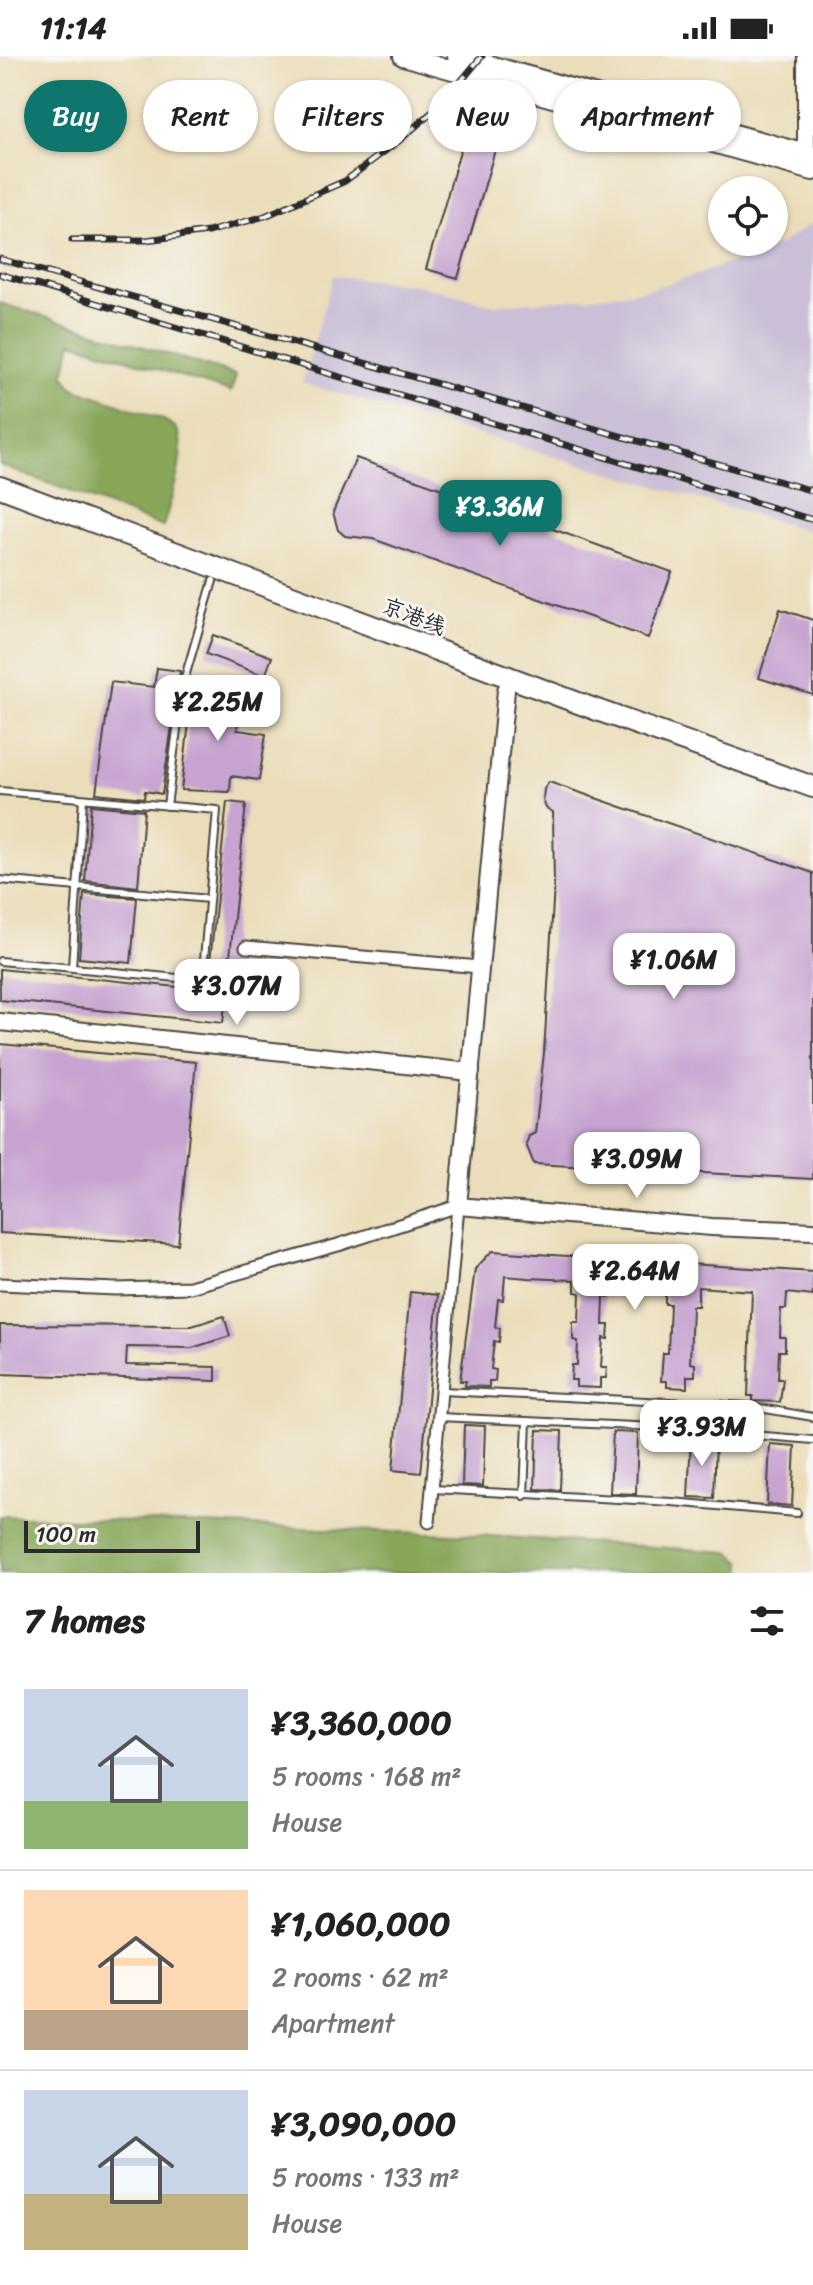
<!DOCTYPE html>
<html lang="en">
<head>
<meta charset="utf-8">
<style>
	:root { --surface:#fff; --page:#f6f6f6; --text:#222; --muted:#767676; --line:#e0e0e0; --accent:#0f766e }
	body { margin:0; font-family:Sriracha,"LXGW WenKai TC",sans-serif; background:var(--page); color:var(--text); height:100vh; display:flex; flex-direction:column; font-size:30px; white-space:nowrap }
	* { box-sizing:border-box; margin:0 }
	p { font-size:26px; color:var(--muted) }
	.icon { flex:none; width:44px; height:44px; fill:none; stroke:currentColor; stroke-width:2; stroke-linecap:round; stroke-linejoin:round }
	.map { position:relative; height:1517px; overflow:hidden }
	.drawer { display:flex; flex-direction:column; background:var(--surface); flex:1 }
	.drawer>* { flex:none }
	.hud { position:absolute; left:24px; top:24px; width:766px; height:72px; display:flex; gap:16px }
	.buttons { position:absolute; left:708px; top:120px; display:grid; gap:16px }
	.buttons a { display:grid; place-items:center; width:80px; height:80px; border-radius:50%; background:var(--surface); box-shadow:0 2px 6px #0004; font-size:40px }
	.scale { position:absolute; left:24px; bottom:20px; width:176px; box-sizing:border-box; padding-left:8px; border:4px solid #2b2b2b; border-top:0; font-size:22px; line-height:28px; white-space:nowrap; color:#2b2b2b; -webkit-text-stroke:6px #f6f6f2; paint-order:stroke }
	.price { position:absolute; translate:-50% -68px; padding:0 18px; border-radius:16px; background:#fff; color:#222; font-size:26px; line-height:52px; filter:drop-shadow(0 2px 4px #0008) }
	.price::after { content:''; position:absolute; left:50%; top:48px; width:24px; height:18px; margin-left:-12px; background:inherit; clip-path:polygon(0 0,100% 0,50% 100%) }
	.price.on { background:var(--accent); color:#fff }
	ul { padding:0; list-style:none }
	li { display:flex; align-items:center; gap:24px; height:200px; padding:0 24px }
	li+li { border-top:2px solid var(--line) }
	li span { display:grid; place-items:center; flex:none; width:224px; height:160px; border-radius:0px; color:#555 }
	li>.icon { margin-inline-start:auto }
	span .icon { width:96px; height:96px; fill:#fffc; stroke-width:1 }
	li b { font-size:34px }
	h2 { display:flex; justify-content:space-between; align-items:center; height:96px; padding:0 24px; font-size:34px }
	.tag { padding:0 28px; border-radius:36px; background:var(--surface); box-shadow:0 2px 6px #0004; font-size:28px; line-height:72px }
	.tag.on { background:var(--accent); color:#fff }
	.status { display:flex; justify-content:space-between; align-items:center; height:56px; padding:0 40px; background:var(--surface); direction:ltr }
	.status svg { height:22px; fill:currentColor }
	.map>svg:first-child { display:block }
	.industrial { fill:#cabfd6 }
	.forest { fill:#87a659; stroke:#596842; stroke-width:2 }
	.building { fill:#c6a3d0 }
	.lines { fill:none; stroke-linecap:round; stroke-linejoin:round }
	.lane-casing { stroke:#484640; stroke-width:10 }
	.street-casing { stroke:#484640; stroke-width:15 }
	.secondary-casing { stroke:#484640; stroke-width:20 }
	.primary-casing { stroke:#484640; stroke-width:22 }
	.highway-casing { stroke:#484640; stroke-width:24 }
	.lane { stroke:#fff; stroke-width:6 }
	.street { stroke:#fff; stroke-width:11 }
	.secondary { stroke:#fff; stroke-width:16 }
	.primary { stroke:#fff; stroke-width:18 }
	.highway { stroke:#fff; stroke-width:20 }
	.rail-casing { stroke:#2b2b2b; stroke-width:7 }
	.rail { stroke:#f6f6f2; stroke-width:4; stroke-dasharray:12; stroke-linecap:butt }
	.labels { text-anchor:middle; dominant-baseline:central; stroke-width:6; stroke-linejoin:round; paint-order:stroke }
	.street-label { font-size:22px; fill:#2b2b2b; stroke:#f6f6f2 }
</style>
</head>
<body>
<div class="status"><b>11:14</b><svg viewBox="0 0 49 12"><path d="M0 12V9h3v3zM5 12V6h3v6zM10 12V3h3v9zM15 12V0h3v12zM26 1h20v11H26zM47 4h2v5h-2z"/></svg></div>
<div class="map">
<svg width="813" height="1517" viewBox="0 0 813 1517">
	<rect width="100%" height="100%" fill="#f6f6f2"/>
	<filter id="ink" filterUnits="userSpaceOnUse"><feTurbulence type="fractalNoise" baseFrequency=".0125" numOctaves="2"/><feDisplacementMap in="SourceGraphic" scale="16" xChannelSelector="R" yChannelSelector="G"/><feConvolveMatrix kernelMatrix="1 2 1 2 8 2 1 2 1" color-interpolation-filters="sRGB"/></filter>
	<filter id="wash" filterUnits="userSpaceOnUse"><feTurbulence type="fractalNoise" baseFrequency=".006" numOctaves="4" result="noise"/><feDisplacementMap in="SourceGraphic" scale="32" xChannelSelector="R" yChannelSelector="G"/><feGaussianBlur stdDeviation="1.8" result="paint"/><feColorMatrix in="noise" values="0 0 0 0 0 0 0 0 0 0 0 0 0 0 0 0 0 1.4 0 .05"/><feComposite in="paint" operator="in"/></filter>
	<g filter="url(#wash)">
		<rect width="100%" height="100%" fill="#ebddb9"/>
		<polygon class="industrial" points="813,166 813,476 302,327 333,220 419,229 494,249 587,242 650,233 699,218 779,189"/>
		<g class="forest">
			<path d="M 0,247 L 236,319 L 231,336 L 72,286 L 64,319 L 73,332 L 164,364 C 167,367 172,368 175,371 C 191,388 169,449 163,471 L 0,409 Z"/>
			<polygon points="0,1460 476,1479 730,1496 741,1505 743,1517 0,1517"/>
		</g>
		<g id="blocks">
			<g class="building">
				<polygon points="467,71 499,80 458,222 426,213"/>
				<polygon points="356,402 672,516 648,582 373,483 345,480 338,474 333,456"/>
				<polygon points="780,553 813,564 813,639 759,622"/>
				<polygon points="213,579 272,601 265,620 206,598"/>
				<polygon points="157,612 180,615 162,738 145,735 144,742 96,737 111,626 154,631"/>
				<polygon points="189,627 215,630 214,636 241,639 237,674 266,678 259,724 231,720 230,736 181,734 192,641 187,640"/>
				<polygon points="549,726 813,817 813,1123 534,1108 526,1088 529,1080 535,1077 544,997 554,829 553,756 546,752 543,744 544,733"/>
				<polygon points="227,746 246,748 223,967 0,944 0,913 207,934"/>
				<polygon points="91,749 144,754 138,831 85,825"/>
				<polygon points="84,838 137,842 131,907 79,902"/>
				<polygon points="0,988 196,1006 178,1188 0,1177"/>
				<polygon points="492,1195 813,1216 813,1240 787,1237 786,1253 781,1253 780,1281 785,1281 785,1295 779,1295 778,1323 783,1323 780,1346 753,1345 753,1340 748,1340 752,1235 698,1231 698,1250 692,1250 690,1307 695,1308 695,1320 687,1320 687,1332 667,1331 667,1325 661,1325 663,1297 668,1297 670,1248 665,1248 665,1229 610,1226 610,1241 604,1240 603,1269 609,1269 608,1283 603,1282 601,1311 607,1311 606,1322 600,1322 600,1332 576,1331 576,1324 571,1324 572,1309 577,1309 578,1285 573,1284 573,1266 579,1266 580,1237 575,1236 575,1224 528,1222 505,1220 503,1244 498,1243 495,1271 500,1272 499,1286 494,1285 491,1313 496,1314 495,1325 489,1325 489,1331 465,1330 466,1325 460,1325 475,1213"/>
				<polygon points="410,1236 438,1239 421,1417 393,1414"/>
				<polygon points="224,1260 230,1280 192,1292 127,1291 126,1309 216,1311 216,1325 0,1318 0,1269 192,1270"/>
				<polygon points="464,1369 485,1370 483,1430 462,1429"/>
				<polygon points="537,1374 562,1375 560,1434 535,1433"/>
				<polygon points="613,1376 638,1377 636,1438 610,1437"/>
				<polygon points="691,1381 716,1382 714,1442 688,1441"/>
				<polygon points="770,1388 795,1390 792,1450 767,1448"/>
			</g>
		</g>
	</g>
	<g filter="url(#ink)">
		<use href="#blocks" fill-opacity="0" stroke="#484640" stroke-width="2"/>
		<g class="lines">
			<g class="lane-casing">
				<g id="lane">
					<polyline points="0,735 217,754 203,915 188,923 0,905"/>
					<polyline points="167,750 183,628 213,525"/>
					<polyline points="0,824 209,843"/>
					<polyline points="72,911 83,743"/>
					<polyline points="442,1335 748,1350 813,1361"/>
					<polyline points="439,1361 656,1371 813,1384"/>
					<polyline points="433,1433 672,1446 797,1457"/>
					<polyline points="524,1440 527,1365"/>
				</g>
			</g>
			<g class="street-casing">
				<g id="street">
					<polyline points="246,891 480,911"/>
					<polyline points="0,1228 116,1233 190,1231 338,1189 458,1150 429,1466"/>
				</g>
			</g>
			<g class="secondary-casing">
				<g id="secondary">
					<polyline points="806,0 806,98"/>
					<polyline points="506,634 458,1150 712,1171 813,1175"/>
					<polyline points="0,966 471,1016"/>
				</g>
			</g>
			<g class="primary-casing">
				<g id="primary">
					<polyline points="403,0 813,115"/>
					<polyline points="457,0 813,100"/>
				</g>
			</g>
			<g class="highway-casing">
				<polyline id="highway" points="0,431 597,654 813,731"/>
			</g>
			<use href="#lane" class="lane"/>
			<use href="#street" class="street"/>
			<use href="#secondary" class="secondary"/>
			<use href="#primary" class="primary"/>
			<use href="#highway" class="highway"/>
			<g class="rail-casing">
				<g id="rail">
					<polyline points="72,184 146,184 208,176 265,160 345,125 397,86 443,47 482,0"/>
					<polyline points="0,203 813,435"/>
					<polyline points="0,218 813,464"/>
				</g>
			</g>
			<use href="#rail" class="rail"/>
		</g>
	</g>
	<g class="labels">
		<g class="street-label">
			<text transform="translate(414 560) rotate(21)">京港线</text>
		</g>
	</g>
</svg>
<div class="buttons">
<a><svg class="icon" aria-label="locate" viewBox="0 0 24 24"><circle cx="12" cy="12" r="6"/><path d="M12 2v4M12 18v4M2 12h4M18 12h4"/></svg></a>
</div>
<div class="scale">100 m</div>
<b class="price on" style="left:500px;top:492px">¥3.36M</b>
<b class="price" style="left:218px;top:687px">¥2.25M</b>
<b class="price" style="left:674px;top:945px">¥1.06M</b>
<b class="price" style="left:237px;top:971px">¥3.07M</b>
<b class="price" style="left:637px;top:1144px">¥3.09M</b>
<b class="price" style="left:635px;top:1256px">¥2.64M</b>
<b class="price" style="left:702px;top:1412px">¥3.93M</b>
<div class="hud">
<a class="tag on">Buy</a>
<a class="tag">Rent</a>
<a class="tag">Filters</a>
<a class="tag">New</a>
<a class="tag">Apartment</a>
</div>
</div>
<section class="drawer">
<h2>7 homes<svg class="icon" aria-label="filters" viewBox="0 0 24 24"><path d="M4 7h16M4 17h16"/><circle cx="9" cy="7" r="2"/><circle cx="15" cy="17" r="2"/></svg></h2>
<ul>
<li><span style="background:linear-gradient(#c9d6e8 70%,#8fb573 0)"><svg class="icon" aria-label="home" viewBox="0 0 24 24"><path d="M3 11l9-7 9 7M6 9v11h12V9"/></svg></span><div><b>¥3,360,000</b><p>5 rooms · 168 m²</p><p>House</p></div></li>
<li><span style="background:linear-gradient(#ffd9b3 75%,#b9a48a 0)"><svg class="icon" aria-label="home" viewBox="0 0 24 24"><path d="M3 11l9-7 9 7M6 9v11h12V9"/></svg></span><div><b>¥1,060,000</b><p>2 rooms · 62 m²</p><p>Apartment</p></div></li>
<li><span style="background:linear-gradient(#c9d6e8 65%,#c2b280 0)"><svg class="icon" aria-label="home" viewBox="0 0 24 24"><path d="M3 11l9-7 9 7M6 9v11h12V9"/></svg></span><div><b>¥3,090,000</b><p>5 rooms · 133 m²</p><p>House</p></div></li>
</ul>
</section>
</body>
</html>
